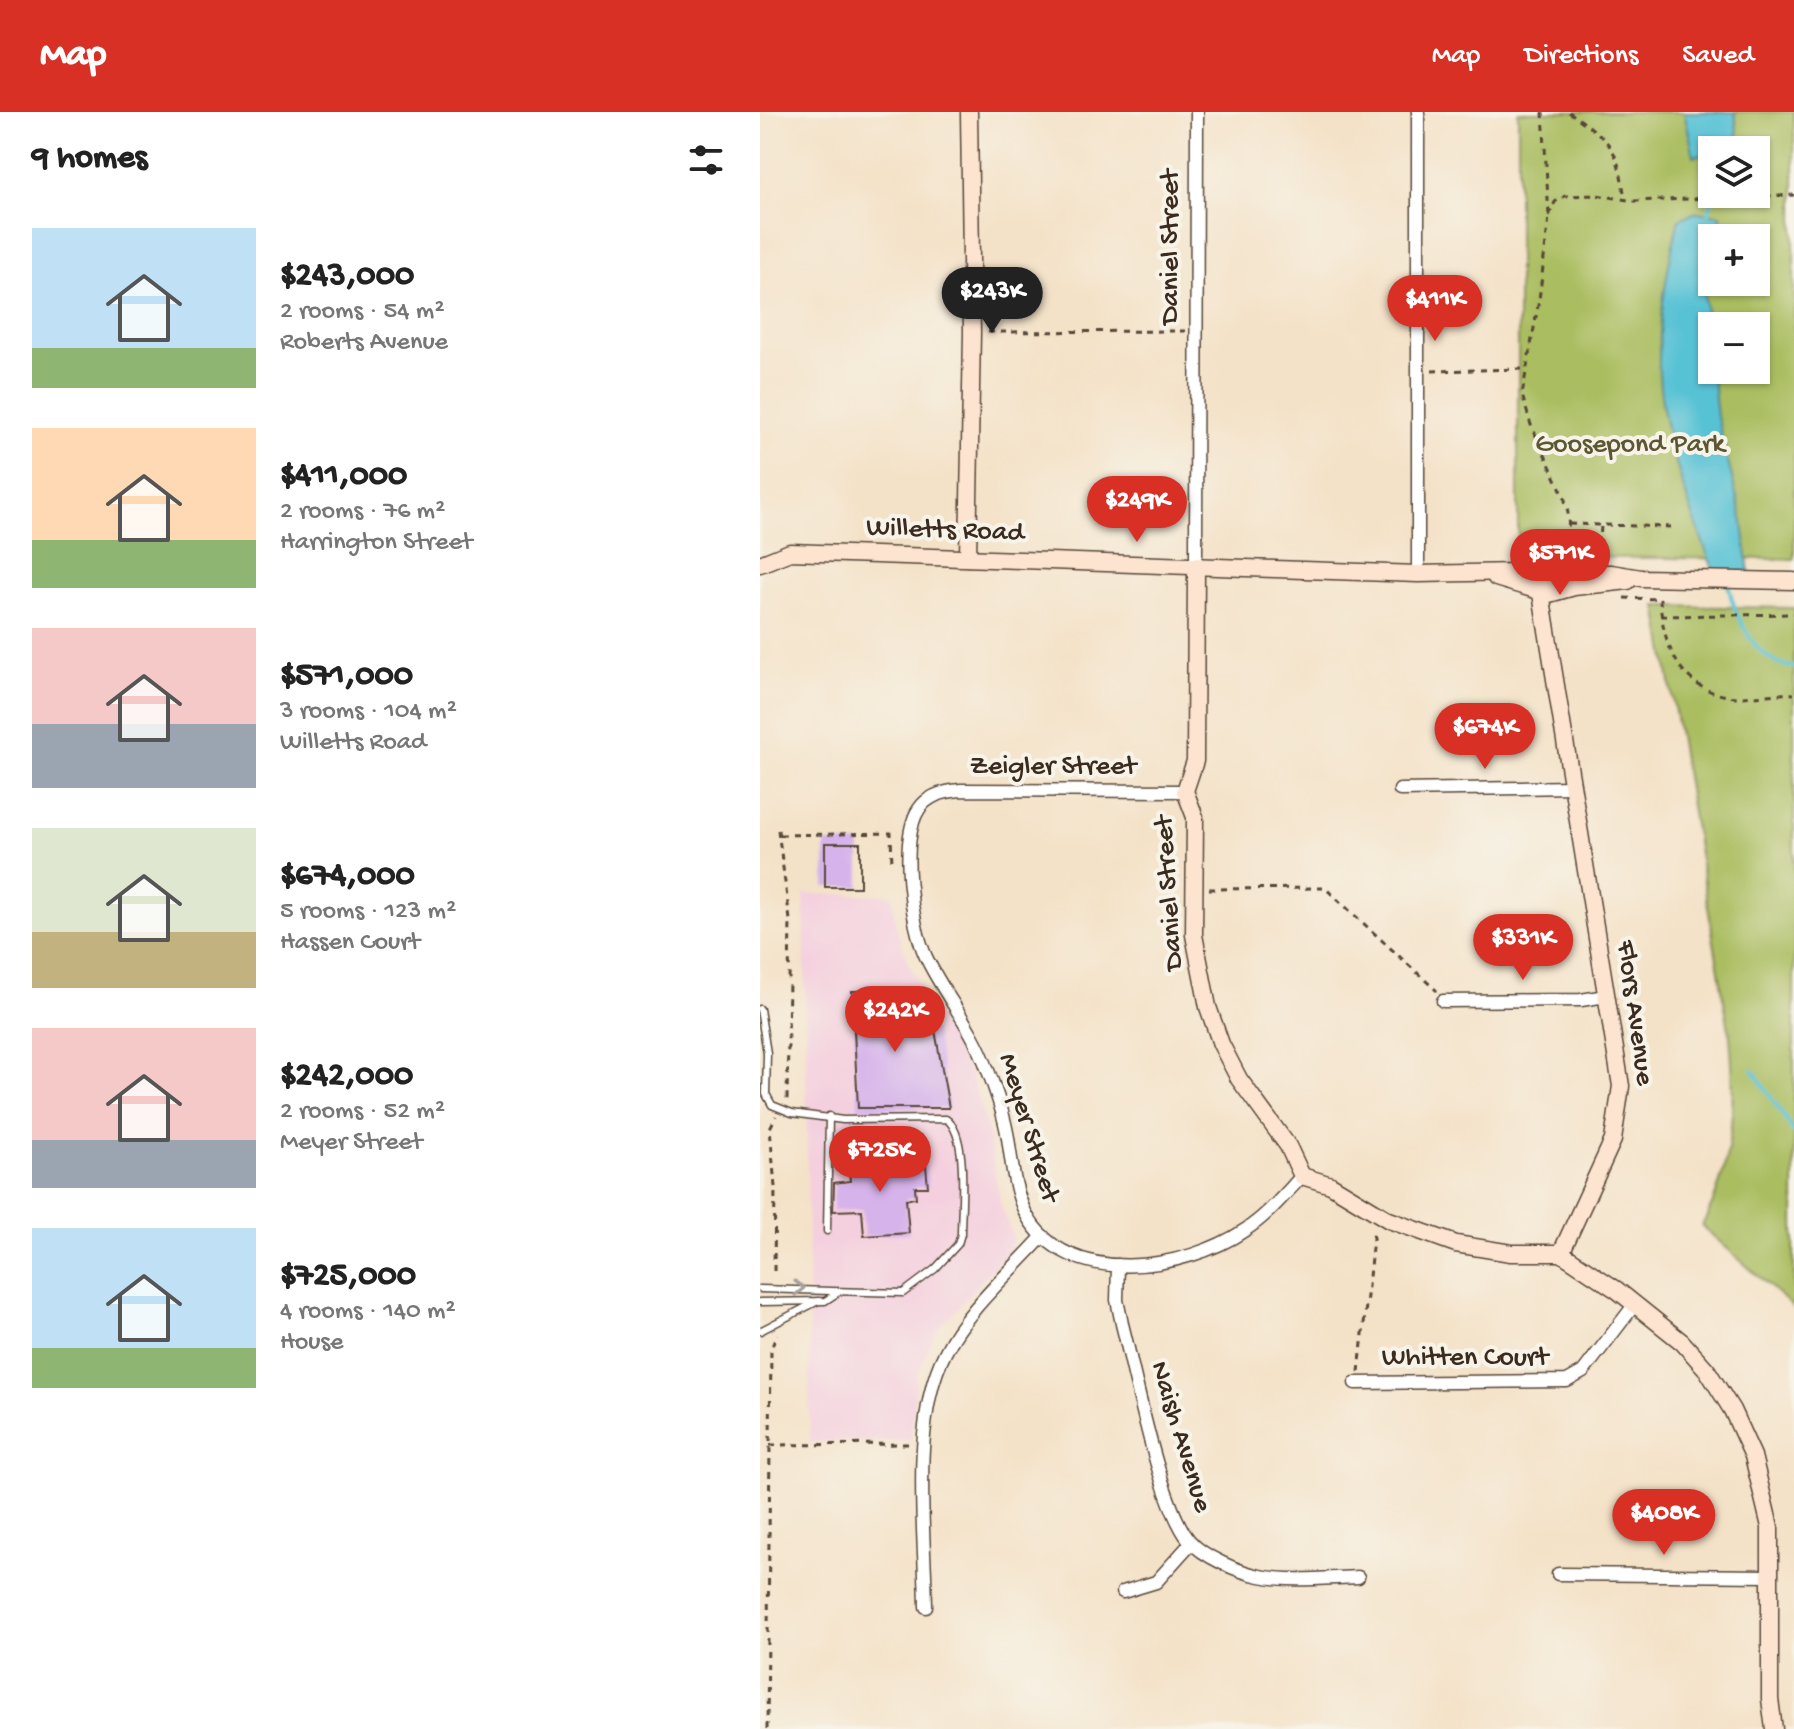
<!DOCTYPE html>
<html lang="en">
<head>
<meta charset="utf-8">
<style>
	:root { --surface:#fff; --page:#f2f2f2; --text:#222; --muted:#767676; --accent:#d93025 }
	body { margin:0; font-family:"Gochi Hand",sans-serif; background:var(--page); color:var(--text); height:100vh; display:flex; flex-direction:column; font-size:30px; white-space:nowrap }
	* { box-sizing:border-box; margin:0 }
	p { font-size:26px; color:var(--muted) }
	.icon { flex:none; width:44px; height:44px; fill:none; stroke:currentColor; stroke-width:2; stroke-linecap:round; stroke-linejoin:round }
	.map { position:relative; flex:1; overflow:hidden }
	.sheet { display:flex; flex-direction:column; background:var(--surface); width:760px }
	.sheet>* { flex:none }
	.fabs { position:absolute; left:938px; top:24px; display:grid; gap:16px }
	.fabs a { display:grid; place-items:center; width:72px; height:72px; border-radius:0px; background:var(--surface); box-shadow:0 2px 6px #0004; font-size:40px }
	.price { position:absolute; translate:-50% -68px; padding:0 18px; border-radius:28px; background:var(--accent); color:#fff; font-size:26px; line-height:52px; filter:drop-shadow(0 2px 4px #0008) }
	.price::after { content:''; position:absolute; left:50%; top:48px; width:24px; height:18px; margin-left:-12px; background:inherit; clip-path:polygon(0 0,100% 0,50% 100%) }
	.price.on { background:#222; color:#fff }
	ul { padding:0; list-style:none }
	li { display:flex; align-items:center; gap:24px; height:200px; padding:0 32px }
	li span { display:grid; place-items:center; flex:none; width:224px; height:160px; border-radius:0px; color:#555 }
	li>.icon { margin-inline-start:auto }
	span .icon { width:96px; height:96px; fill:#fffc; stroke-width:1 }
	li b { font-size:34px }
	h2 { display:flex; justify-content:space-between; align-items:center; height:96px; padding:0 32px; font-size:34px }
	header { display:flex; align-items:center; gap:48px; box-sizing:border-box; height:112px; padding:0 40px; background:var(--accent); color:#fff }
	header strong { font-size:38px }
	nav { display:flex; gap:44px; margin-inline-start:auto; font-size:28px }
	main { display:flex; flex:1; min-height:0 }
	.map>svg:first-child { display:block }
	.built { fill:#f4cfde }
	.green { fill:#aabd61; stroke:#727440; stroke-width:2; fill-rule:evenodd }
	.water { fill:#59c2d5; stroke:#4a767a; stroke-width:2 }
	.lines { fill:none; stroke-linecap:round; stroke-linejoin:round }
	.stream { stroke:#59c2d5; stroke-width:4 }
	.building { fill:#d6b3ea }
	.lane-casing { stroke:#574638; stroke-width:9 }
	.street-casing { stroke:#574638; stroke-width:15 }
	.secondary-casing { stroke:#574638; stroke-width:19 }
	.path { stroke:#574638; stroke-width:3; stroke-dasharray:6 6; stroke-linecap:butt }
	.lane { stroke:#fff; stroke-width:6 }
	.street { stroke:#fff; stroke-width:12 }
	.secondary { stroke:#fde4d0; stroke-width:16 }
	.oneway { stroke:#a79f9a }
	.labels { text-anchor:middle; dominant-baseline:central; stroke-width:8; stroke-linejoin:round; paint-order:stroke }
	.street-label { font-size:28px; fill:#3b2a1e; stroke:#f7f3e8 }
	.park-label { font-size:28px; fill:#5c5632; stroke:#f7f3e8 }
</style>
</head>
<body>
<header>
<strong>Map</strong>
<nav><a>Map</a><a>Directions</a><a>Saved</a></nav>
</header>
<main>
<section class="sheet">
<h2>9 homes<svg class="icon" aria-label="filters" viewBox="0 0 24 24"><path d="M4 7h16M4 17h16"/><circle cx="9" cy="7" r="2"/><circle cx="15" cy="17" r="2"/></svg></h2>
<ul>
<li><span style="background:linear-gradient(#bfe0f5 75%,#8fb573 0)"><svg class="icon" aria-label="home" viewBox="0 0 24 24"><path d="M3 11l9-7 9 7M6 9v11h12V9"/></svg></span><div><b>$243,000</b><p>2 rooms · 54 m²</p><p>Roberts Avenue</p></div></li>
<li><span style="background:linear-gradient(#ffd9b3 70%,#8fb573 0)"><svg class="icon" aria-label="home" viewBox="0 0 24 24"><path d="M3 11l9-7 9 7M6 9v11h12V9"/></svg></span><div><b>$411,000</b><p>2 rooms · 76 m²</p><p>Harrington Street</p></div></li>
<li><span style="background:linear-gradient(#f6c9c9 60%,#9aa5b1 0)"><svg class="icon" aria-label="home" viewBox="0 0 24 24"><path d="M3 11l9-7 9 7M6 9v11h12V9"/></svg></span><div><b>$571,000</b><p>3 rooms · 104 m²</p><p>Willetts Road</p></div></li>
<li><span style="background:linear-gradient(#dfe7d0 65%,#c2b280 0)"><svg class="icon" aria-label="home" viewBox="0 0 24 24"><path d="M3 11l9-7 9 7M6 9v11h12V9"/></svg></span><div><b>$674,000</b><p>5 rooms · 123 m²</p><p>Hassen Court</p></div></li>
<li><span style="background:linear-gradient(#f6c9c9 70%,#9aa5b1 0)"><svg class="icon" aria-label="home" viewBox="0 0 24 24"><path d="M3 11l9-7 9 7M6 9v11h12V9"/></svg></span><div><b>$242,000</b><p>2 rooms · 52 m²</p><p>Meyer Street</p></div></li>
<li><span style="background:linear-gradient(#bfe0f5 75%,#8fb573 0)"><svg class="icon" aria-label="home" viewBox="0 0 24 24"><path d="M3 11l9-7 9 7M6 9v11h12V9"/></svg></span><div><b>$725,000</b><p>4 rooms · 140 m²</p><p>House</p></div></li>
</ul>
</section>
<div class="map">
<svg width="1034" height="1617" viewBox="0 0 1034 1617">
	<rect width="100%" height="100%" fill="#f7f3e8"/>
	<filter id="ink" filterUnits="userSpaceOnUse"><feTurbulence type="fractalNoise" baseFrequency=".0125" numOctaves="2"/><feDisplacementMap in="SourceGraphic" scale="16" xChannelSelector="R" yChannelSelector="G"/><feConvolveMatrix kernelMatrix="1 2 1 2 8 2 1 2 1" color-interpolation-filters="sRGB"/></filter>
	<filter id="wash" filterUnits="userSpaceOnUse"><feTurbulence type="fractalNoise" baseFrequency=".006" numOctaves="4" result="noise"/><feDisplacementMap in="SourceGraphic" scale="32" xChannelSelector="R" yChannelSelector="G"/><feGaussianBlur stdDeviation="1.8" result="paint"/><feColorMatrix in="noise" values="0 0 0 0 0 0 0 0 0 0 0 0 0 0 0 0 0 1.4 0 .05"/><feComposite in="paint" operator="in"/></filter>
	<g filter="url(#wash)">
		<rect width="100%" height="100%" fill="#f4e2c8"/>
		<polygon class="built" points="44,782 132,783 136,814 148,851 211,964 227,1015 241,1093 254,1127 249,1138 176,1220 157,1263 151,1329 50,1330"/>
		<g class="green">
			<path d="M 758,0 L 1034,0 L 1034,447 L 758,445 ZM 952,38 L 996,38 L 996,82 L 952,82 ZM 952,126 L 996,126 L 996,170 L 952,170 ZM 952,214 L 996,214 L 996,258 L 952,258 Z"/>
			<path d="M 897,494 L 1034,496 L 1034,1196 L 942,1114 C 974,1053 976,990 970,924 Z"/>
		</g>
		<g class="water">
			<polygon points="924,0 975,0 979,36 934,44"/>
			<path d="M 937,100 L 961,103 L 956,126 L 952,126 L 944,181 L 957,305 L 983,410 L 989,461 L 955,462 C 933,407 901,318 899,260 C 898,210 907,155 919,107 Z"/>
		</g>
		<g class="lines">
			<g class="stream">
				<polyline points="948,102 954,82"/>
				<path d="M 968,472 C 975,505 995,551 1034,555"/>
				<polyline points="993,958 1034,1020"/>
			</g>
		</g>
		<g id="blocks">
			<g class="building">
				<rect x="65" y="731" width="35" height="44"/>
				<polygon points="92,879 155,879 161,919 175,918 189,996 98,996"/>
				<polygon points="125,1046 138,1056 166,1054 168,1075 155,1075 156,1086 146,1087 149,1121 104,1124 102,1098 73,1099 74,1071 90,1069 88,1049"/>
			</g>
		</g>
	</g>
	<g filter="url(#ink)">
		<use href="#blocks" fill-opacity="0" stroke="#574638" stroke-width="2"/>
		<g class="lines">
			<g class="lane-casing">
				<g id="lane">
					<path d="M 0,897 L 7,941 L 6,982 L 12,993 L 32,1001 L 83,1008 L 186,1007 C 209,1022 201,1095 201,1122 L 198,1132 L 175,1157 L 143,1181 L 0,1177"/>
					<polyline points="67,1119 69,1004"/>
					<polyline points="0,1190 65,1189 77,1181"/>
					<polyline points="0,1219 58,1189"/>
				</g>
			</g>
			<g class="street-casing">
				<g id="street">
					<polyline points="436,454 437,0"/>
					<polyline points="658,462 658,0"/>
					<polyline points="640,678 812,675"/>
					<path d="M 425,679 L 201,678 C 186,679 168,683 159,697 C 139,726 151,814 166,845 C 184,883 213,916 227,956 C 236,979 244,1002 248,1026 C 252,1052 254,1078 266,1102 C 307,1178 426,1158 485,1118 C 507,1104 524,1083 542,1064"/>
					<polyline points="683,889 821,888 846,884"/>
					<path d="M 358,1153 L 357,1188 L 362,1212 C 375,1262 400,1393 429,1428 C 443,1445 479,1460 500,1464 C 531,1470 566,1466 598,1465"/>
					<polyline points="595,1271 807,1269 823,1260 875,1192"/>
					<polyline points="798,1462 1010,1464"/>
					<polyline points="363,1480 396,1470 431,1431"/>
					<path d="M 166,1495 C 165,1420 150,1308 185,1241 C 207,1197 250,1161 283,1124"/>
				</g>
			</g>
			<g class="secondary-casing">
				<g id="secondary">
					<polyline points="208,446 212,220 209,0"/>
					<polyline points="0,452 30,440 658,462 756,460 779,469 817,461 851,461 881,466 1034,469"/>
					<polyline points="436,454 435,649 425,679 435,705 434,823 448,895 461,932 479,967 528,1034 542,1064 571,1073 629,1108 696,1132 751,1141 801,1141 857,1178 922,1230 947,1258 972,1298 993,1344 1010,1415 1010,1587 1014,1617"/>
					<polyline points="736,466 789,482 814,475 868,469"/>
					<polyline points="779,469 861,974 853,1028 801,1141"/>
				</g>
			</g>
			<g class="path">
				<polyline points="783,0 789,105 779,188 762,283 771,313 804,384 808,401 810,448"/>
				<path d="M 809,0 C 853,31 857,34 865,87"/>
				<polyline points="789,104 795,90 805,84 837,83 874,89 1034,83"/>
				<polyline points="228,220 425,219"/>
				<polyline points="672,259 764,257"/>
				<polyline points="809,412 911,415"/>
				<polyline points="840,433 841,413"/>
				<path d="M 864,486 L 900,487 C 902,534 922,582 977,585 C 996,585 1015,581 1034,582"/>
				<polyline points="901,504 1034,502"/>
				<polyline points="18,718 30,808 27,988"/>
				<polyline points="20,723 131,721 132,754"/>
				<polyline points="449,777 565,776 677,879"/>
				<polyline points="14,1159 15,1075 10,1016 16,1004"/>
				<polyline points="599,1260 614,1117"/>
				<polyline points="10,1333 152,1332"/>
				<polyline points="7,1617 11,1237 17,1222"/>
			</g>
			<use href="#lane" class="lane"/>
			<use href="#street" class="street"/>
			<use href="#secondary" class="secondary"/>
		</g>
		<defs><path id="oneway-chevron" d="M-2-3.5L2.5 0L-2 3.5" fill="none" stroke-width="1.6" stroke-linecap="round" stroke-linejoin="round" transform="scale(2)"/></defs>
		<use class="oneway" href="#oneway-chevron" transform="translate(39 1176) rotate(-1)"/>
	</g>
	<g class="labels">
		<g class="street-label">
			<text transform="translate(411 135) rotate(-90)">Daniel Street</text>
			<text transform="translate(185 419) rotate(2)">Willetts Road</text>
			<text x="293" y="655">Zeigler Street</text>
			<text transform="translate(410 781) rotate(-94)">Daniel Street</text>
			<text transform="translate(874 901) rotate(82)">Flors Avenue</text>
			<text transform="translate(268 1016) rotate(73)">Meyer Street</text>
			<text x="705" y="1246">Whitten Court</text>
			<text transform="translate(420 1325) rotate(73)">Naish Avenue</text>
		</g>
		<g class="park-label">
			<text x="870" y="333">Goosepond Park</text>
		</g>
	</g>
</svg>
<div class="fabs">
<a><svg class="icon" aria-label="layers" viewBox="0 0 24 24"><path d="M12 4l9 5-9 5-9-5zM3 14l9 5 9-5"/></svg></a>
<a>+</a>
<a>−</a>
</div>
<b class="price on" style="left:232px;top:223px">$243K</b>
<b class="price" style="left:675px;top:231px">$411K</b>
<b class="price" style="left:377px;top:432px">$249K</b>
<b class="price" style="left:800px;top:485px">$571K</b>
<b class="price" style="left:725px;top:659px">$674K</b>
<b class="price" style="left:763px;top:870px">$331K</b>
<b class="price" style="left:135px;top:942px">$242K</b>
<b class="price" style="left:120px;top:1082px">$725K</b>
<b class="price" style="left:904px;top:1445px">$408K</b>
</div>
</main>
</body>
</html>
